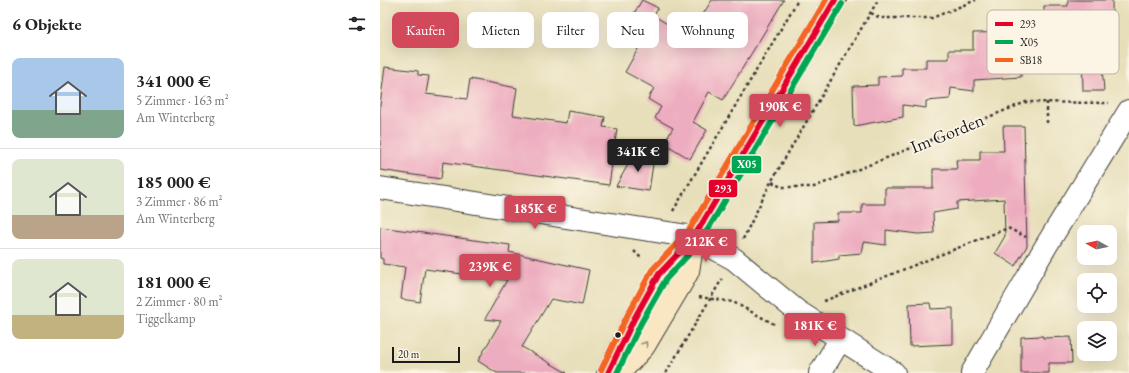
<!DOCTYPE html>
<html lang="de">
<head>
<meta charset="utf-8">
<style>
	:root { --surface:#fff; --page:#f6f6f6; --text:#202124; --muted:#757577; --line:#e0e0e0; --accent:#d1495b }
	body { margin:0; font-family:"EB Garamond",serif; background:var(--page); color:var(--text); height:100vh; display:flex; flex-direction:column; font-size:15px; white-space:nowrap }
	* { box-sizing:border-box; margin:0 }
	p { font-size:13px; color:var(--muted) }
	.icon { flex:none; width:22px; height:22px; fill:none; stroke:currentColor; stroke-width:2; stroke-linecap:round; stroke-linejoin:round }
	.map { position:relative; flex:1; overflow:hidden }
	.side { display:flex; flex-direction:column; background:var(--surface); width:380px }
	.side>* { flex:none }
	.hud { position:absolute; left:12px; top:12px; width:380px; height:36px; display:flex; gap:8px }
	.needle { width:26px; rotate:278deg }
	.buttons { position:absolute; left:697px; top:225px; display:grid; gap:8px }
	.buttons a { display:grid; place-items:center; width:40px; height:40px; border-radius:8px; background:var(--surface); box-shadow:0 4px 16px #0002; font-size:20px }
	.scale { position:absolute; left:12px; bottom:10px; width:68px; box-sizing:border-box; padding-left:4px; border:2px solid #1c1c1c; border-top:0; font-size:11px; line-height:14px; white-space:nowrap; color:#1c1c1c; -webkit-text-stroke:3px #fcf5e5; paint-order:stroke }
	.price { position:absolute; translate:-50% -34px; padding:0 9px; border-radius:4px; background:var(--accent); color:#fff; font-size:13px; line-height:26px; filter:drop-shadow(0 1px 2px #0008) }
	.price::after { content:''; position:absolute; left:50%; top:24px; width:12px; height:9px; margin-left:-6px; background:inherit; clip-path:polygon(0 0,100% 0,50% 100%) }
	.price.current { background:#222; color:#fff }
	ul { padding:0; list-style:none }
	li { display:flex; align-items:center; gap:12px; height:100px; padding:0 12px }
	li+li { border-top:1px solid var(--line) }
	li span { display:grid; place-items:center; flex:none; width:112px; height:80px; border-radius:8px; color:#555 }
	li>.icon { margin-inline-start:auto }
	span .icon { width:48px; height:48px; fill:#fffc; stroke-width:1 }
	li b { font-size:17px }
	h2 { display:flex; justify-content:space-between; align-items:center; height:48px; padding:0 12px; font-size:17px }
	.chip { padding:0 14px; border-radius:8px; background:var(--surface); box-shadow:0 4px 16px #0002; font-size:14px; line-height:36px }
	.chip.current { background:var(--accent); color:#fff }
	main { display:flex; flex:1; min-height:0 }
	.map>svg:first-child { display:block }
	.building { fill:#edacbf }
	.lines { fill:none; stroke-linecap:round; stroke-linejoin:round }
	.street-casing { stroke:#3a3934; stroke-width:24 }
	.secondary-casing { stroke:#3a3934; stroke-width:24 }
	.path { stroke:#3a3934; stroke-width:2.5; stroke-dasharray:3 3; stroke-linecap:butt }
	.street { stroke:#fff; stroke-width:22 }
	.secondary { stroke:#f9e7c3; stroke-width:22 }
	.bus-1-casing { stroke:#fcf5e5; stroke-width:9 }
	.bus-2-casing { stroke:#fcf5e5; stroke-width:9 }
	.bus-3-casing { stroke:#fcf5e5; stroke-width:9 }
	.bus-1 { stroke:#e4002b; stroke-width:6 }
	.bus-2 { stroke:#00a651; stroke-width:6 }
	.bus-3 { stroke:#f26522; stroke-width:6 }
	.oneway { stroke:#968c78 }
	.bus-dot { fill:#1c1c1c; stroke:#fcf5e5; stroke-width:1.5 }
	.labels { text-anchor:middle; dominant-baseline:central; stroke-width:3.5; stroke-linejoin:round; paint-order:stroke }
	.street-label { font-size:18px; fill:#1c1c1c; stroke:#fcf5e5 }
	.key { fill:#fcf5e5; stroke:#b9b4a9; stroke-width:1 }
	.key-label { font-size:11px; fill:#1c1c1c }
	.line-badge { stroke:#fcf5e5; stroke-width:1.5 }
	.badge-label { font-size:11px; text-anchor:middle; font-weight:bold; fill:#fff }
</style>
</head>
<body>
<main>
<section class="side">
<h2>6 Objekte<svg class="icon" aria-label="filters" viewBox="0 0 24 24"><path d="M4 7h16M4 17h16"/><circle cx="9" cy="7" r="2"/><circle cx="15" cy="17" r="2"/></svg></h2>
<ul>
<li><span style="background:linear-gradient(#a9c7e8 65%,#7fa58c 0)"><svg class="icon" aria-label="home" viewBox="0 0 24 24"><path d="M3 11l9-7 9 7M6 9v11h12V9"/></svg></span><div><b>341 000 €</b><p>5 Zimmer · 163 m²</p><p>Am Winterberg</p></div></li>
<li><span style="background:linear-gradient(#dfe7d0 70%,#b9a48a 0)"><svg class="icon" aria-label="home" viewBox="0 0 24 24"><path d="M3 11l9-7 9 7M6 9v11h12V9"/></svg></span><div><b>185 000 €</b><p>3 Zimmer · 86 m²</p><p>Am Winterberg</p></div></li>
<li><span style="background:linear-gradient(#dfe7d0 70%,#c2b280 0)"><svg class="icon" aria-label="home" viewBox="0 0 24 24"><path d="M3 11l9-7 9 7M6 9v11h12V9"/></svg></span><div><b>181 000 €</b><p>2 Zimmer · 80 m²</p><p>Tiggelkamp</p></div></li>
</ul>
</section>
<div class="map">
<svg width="749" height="373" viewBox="0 0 749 373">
	<rect width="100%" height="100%" fill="#fcf5e5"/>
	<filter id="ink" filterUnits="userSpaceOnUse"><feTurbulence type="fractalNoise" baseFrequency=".025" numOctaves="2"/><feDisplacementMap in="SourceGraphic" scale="8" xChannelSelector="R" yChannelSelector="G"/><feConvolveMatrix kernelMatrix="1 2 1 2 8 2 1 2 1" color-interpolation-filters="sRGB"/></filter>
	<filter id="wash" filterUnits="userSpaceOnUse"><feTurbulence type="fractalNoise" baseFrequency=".012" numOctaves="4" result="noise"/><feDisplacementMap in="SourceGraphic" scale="16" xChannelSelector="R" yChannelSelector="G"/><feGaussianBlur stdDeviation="0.9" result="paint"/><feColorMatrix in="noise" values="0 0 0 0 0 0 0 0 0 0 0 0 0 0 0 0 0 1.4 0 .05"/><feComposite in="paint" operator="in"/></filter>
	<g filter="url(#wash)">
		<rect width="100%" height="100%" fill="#e7dfba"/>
		<g id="blocks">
			<g class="building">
				<polygon points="262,0 278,8 274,16 306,35 314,21 318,22 332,0 404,0 343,100 329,92 313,122 327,130 310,159 284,143 293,128 275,118 281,107 268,99 274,88 245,72 263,40 245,29"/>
				<polygon points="688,0 732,0 733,67 722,67 724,91 703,91 702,47 665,47 665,56 641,59 641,77 594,80 594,91 571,88 570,99 546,101 546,108 523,105 523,117 474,126 473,86 498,85 498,77 522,76 522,68 546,68 546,59 569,59 569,50 593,50 593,33 640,32 640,15 664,15 664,6 688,6"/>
				<polygon points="5,67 38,71 38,75 49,76 46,94 87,99 90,79 137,88 133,115 186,123 188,111 225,117 223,127 237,129 229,185 63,162 61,179 0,170 0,105"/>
				<polygon points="623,126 644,126 647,246 635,266 615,253 625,236 624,199 577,202 577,209 553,213 554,233 538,234 506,230 506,245 484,242 482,253 459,255 459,259 434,263 434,222 458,221 458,213 482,213 482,204 505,204 505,188 553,188 553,169 577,169 576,160 600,160 600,151 624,151"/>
				<polygon points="254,154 274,157 269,191 236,186"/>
				<polygon points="0,227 130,245 129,252 209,270 202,305 171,299 142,347 187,373 117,373 98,361 121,321 105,319 127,280 45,269 40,302 21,299 25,267 3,264 3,259 0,258"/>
				<polygon points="550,303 551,309 573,308 573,344 530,346 529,304"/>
				<polygon points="663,336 663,338 691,337 692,363 669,363 669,373 641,373 641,337"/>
			</g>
		</g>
	</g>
	<g filter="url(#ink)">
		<use href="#blocks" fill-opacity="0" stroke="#3a3934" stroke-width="1"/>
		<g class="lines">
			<g class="street-casing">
				<g id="street">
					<polyline points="0,188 314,237 354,259 417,311 514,373"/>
					<polyline points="440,373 460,340"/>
					<polyline points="592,373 666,246 749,111"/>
				</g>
			</g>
			<g class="secondary-casing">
				<g id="secondary">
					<polyline points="228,373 254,319 279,274 314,237 455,0"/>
					<polyline points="239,373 264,346 299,287 308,271 314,237"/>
				</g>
			</g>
			<g class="path">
				<polyline points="491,13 500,18 552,18 596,0"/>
				<polyline points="667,102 667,126"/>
				<polyline points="392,182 401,187 434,187 646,102 729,103"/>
				<polyline points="293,211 418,0"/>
				<polyline points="363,239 391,182 498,0"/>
				<polyline points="254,251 262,259"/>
				<polyline points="319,297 353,302 396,325"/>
				<polyline points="444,301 628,228 646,237"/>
				<polyline points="286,373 342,279"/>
			</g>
			<use href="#street" class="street"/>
			<use href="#secondary" class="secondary"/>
			<g class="bus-1-casing">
				<polyline id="bus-1" points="228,373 254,319 279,274 314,237 455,0"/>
			</g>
			<g class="bus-2-casing">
				<polyline id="bus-2" points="237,373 261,323 286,279 321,241 462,4"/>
			</g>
			<g class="bus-3-casing">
				<polyline id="bus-3" points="221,370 247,316 272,270 308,232 446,0"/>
			</g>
			<use href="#bus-1" class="bus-1"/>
			<use href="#bus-2" class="bus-2"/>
			<use href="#bus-3" class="bus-3"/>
		</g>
		<defs><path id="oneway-chevron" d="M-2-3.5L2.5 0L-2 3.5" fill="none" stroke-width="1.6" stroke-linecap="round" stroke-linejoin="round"/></defs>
		<use class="oneway" href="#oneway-chevron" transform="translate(265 344) rotate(-56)"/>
	</g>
	<circle class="bus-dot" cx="238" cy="335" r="3.5"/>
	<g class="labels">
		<g class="street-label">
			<text transform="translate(567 133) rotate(-22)">Im Gorden</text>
		</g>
	</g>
	<rect x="607" y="10" width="132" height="64" rx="6" class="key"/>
	<rect x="615" y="22" width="18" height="4" fill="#e4002b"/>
	<rect x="615" y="40" width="18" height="4" fill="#00a651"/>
	<rect x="615" y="58" width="18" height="4" fill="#f26522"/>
	<g class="key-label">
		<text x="640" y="28">293</text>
		<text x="640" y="46">X05</text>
		<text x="640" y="64">SB18</text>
	</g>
	<g class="line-badge">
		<rect x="351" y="155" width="31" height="19" rx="4" fill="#00a651"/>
		<rect x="328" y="179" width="30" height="19" rx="4" fill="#e4002b"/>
	</g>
	<g class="badge-label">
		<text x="367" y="168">X05</text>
		<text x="343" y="192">293</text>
	</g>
</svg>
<div class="buttons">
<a><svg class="needle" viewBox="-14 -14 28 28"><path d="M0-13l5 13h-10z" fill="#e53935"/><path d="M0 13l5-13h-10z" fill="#757577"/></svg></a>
<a><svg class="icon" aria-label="locate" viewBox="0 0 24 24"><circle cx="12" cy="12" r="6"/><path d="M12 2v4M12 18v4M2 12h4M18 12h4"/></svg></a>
<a><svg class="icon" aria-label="layers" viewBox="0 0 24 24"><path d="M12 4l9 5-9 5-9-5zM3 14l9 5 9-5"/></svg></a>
</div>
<div class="scale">20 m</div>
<b class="price" style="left:400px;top:128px">190K €</b>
<b class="price current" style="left:258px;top:173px">341K €</b>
<b class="price" style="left:155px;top:230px">185K €</b>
<b class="price" style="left:326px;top:263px">212K €</b>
<b class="price" style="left:110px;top:288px">239K €</b>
<b class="price" style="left:435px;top:347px">181K €</b>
<div class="hud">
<a class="chip current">Kaufen</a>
<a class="chip">Mieten</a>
<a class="chip">Filter</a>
<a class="chip">Neu</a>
<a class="chip">Wohnung</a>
</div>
</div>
</main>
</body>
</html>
